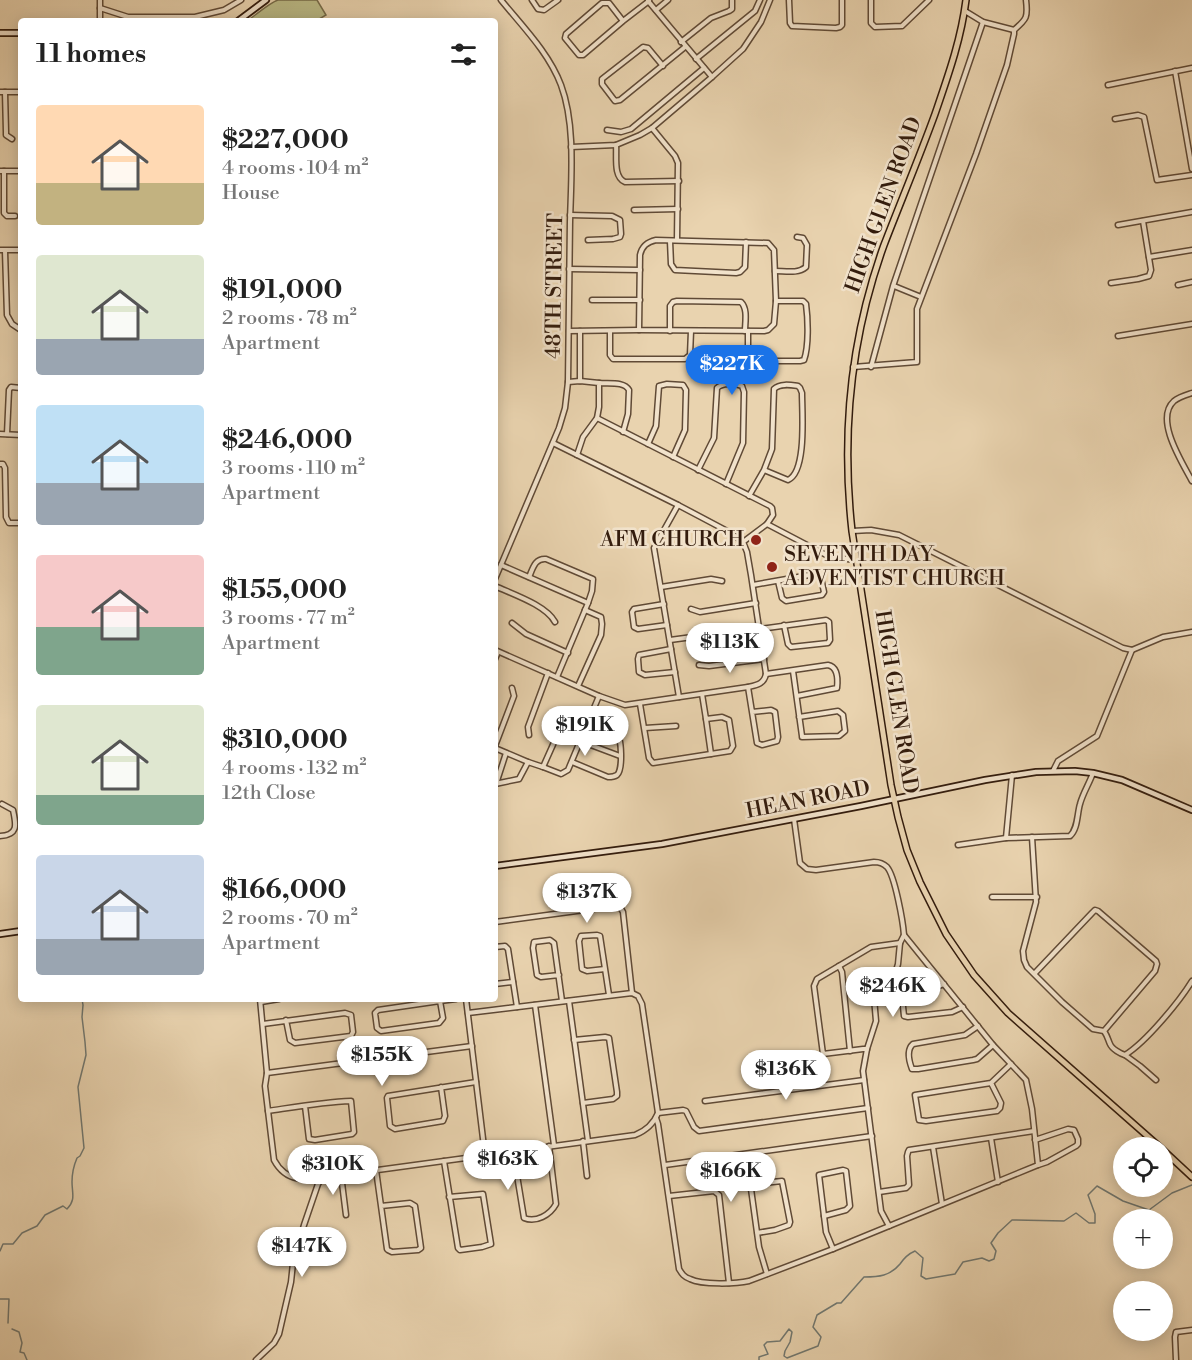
<!DOCTYPE html>
<html lang="en">
<head>
<meta charset="utf-8">
<style>
	:root { --surface:#fff; --page:#f6f6f6; --text:#222; --muted:#767676; --accent:#1a73e8 }
	body { margin:0; font-family:"Libre Bodoni",serif; background:var(--page); color:var(--text); height:100vh; display:flex; flex-direction:column; font-size:22px; white-space:nowrap }
	* { box-sizing:border-box; margin:0 }
	p { font-size:20px; color:var(--muted) }
	.icon { flex:none; width:33px; height:33px; fill:none; stroke:currentColor; stroke-width:2; stroke-linecap:round; stroke-linejoin:round }
	.map { position:relative; flex:1; overflow:hidden }
	.drawer { position:absolute; left:18px; top:18px; width:480px; height:984px; display:flex; flex-direction:column; background:var(--surface); border-radius:6px; box-shadow:0 3px 15px #0003 }
	.drawer>* { flex:none }
	.tools { position:absolute; left:1113px; top:1137px; display:grid; gap:12px }
	.tools a { display:grid; place-items:center; width:60px; height:60px; border-radius:50%; background:var(--surface); box-shadow:0 3px 15px #0003; font-size:30px }
	.price { position:absolute; translate:-50% -51px; padding:0 14px; border-radius:21px; background:#fff; color:#222; font-size:20px; line-height:39px; filter:drop-shadow(0 2px 3px #0008) }
	.price::after { content:''; position:absolute; left:50%; top:36px; width:18px; height:14px; margin-left:-9px; background:inherit; clip-path:polygon(0 0,100% 0,50% 100%) }
	.price.on { background:var(--accent); color:#fff }
	ul { padding:0; list-style:none }
	li { display:flex; align-items:center; gap:18px; height:150px; padding:0 18px }
	li span { display:grid; place-items:center; flex:none; width:168px; height:120px; border-radius:6px; color:#555 }
	li>.icon { margin-inline-start:auto }
	span .icon { width:72px; height:72px; fill:#fffc; stroke-width:1 }
	li b { font-size:26px }
	h2 { display:flex; justify-content:space-between; align-items:center; height:72px; padding:0 18px; font-size:26px }
	.map>svg:first-child { display:block }
	.green { fill:#bbbb87; stroke:#776c4a; stroke-width:1.5 }
	.lines { fill:none; stroke-linecap:round; stroke-linejoin:round }
	.stream { stroke:#717871; stroke-width:1.5 }
	.street-casing { stroke:#604a36; stroke-width:7 }
	.secondary-casing { stroke:#331c0d; stroke-width:8 }
	.primary-casing { stroke:#331c0d; stroke-width:8 }
	.street { stroke:#f1e2cb; stroke-width:4 }
	.secondary { stroke:#f1e2cb; stroke-width:4.5 }
	.primary { stroke:#e9d3af; stroke-width:5 }
	.poi-dot { fill:#8f2418; stroke:#f1e2cb; stroke-width:2 }
	.labels { text-anchor:middle; dominant-baseline:central; stroke-width:5; stroke-linejoin:round; paint-order:stroke }
	.street-label { font-size:21px; fill:#331c0d; stroke:#f1e2cb }
	.poi-label { font-size:21px; fill:#331c0d; stroke:#f1e2cb; text-anchor:end }
</style>
</head>
<body>
<div class="map">
<svg width="1192" height="1360" viewBox="0 0 1192 1360">
	<rect width="100%" height="100%" fill="#e9d3af"/>
	<filter id="stains"><feTurbulence type="fractalNoise" baseFrequency=".00333" numOctaves="4"/><feColorMatrix values="0 0 0 0 .2 0 0 0 0 .09 0 0 0 0 .02 0 0 0 .5 -.17"/></filter>
	<radialGradient id="worn" r=".72"><stop offset=".6" stop-color="#630" stop-opacity="0"/><stop offset="1" stop-color="#630" stop-opacity=".3"/></radialGradient>
	<path class="green" d="M 278,0 L 317,0 L 326,15 L 316,21 L 247,21 C 256,15 269,3 278,0 Z"/>
	<g class="lines">
		<g class="stream">
			<path d="M 0,1251 L 3,1244 L 13,1244 L 22,1233 L 37,1226 L 45,1215 L 63,1206 L 67,1209 C 76,1200 72,1193 72,1182 C 72,1174 74,1165 77,1158 L 80,1156 L 84,1148 L 78,1087 L 86,1055 L 85,1042 L 82,1017 L 83,1005 L 82,999"/>
			<polyline points="0,1299 9,1299 8,1323"/>
			<polyline points="12,1329 19,1332 22,1343 20,1352 24,1353 27,1360"/>
			<path d="M 759,1360 L 759,1357 L 768,1354 L 764,1345 L 767,1342 L 780,1341 L 789,1329 L 792,1332 L 790,1342 L 785,1351 L 784,1356 L 787,1358 L 818,1346 L 821,1337 L 813,1327 L 817,1315 L 837,1303 L 841,1303 L 864,1277 C 879,1277 890,1276 900,1264 C 904,1258 908,1254 915,1251 L 923,1258 L 921,1276 L 926,1279 L 955,1274 L 963,1262 L 982,1258 L 989,1261 L 994,1259 L 996,1251 L 991,1243 L 998,1233 L 1012,1220 L 1064,1221 L 1076,1213 L 1089,1223 L 1095,1223 L 1095,1214 L 1088,1195 L 1097,1186 L 1123,1201 L 1149,1210 L 1172,1193 L 1192,1185"/>
		</g>
		<g class="street-casing">
			<g id="street">
				<polyline points="532,0 538,9 544,10 558,0"/>
				<polyline points="789,0 790,23 792,26 836,28 840,27 842,25 842,0"/>
				<polyline points="871,0 871,23 875,27 902,26 929,0"/>
				<polyline points="648,1 712,77"/>
				<polyline points="100,8 128,17 195,17 224,10 241,0"/>
				<polyline points="656,10 668,0"/>
				<polyline points="965,11 983,22 1014,30"/>
				<polyline points="100,21 100,0"/>
				<polyline points="623,21 583,55 579,55 565,38 566,34 602,3 609,3 623,21 649,1"/>
				<polyline points="681,42 711,18 729,11 732,9 732,0"/>
				<polyline points="696,59 755,11 760,0"/>
				<polyline points="663,66 648,48 643,47 602,79 602,84 615,101 620,100 685,47"/>
				<polyline points="1175,71 1192,169"/>
				<polyline points="1108,85 1192,68"/>
				<polyline points="0,92 21,92"/>
				<polyline points="5,92 6,132 6,135 12,139"/>
				<polyline points="1115,119 1138,115 1144,117 1157,180 1192,175"/>
				<polyline points="652,128 675,156 678,163 677,240"/>
				<polyline points="607,130 621,132 631,129 704,68"/>
				<path d="M 616,145 C 617,157 613,177 625,182 L 679,181"/>
				<polyline points="571,147 616,145 640,135 652,128 712,77 743,49 761,22 770,0"/>
				<polyline points="0,171 21,171"/>
				<polyline points="4,171 4,213 7,216 15,216"/>
				<polyline points="634,210 678,209"/>
				<polyline points="570,215 612,216 620,220 621,234 620,237 613,239 588,240"/>
				<polyline points="1118,225 1192,212"/>
				<path d="M 656,240 L 768,243 L 774,250 L 776,301 L 774,324 L 768,330 L 764,331 L 639,330 L 640,255 C 642,246 647,242 656,240 Z"/>
				<polyline points="670,241 671,264 675,270 736,273 740,272 745,267 746,242"/>
				<polyline points="0,250 21,250"/>
				<polyline points="5,251 7,315 12,324 21,330"/>
				<polyline points="1149,257 1192,250"/>
				<polyline points="569,269 640,270"/>
				<path d="M 775,271 C 785,271 798,274 806,267 L 807,245 L 803,238 L 797,237"/>
				<polyline points="1111,283 1138,279 1149,276 1151,270 1143,221"/>
				<polyline points="1178,285 1192,282"/>
				<polyline points="894,286 921,297"/>
				<polyline points="592,300 640,300"/>
				<polyline points="569,331 639,330"/>
				<polyline points="580,331 580,381"/>
				<polyline points="610,331 610,355 613,359 685,359 690,355 691,331"/>
				<path d="M 670,331 L 670,306 L 673,302 L 677,301 L 741,302 C 748,309 745,322 745,331"/>
				<path d="M 748,331 L 748,361 L 800,361 L 804,360 C 809,346 808,319 806,304 L 803,301 L 776,301"/>
				<polyline points="1118,336 1192,324"/>
				<path d="M 853,367 L 917,362 L 917,309 L 976,154 L 1007,65 L 1014,34 L 1014,30 C 1027,19 1028,17 1026,0"/>
				<polyline points="871,367 893,286 983,22"/>
				<polyline points="568,382 580,381 599,383 599,407 597,418 583,437 577,455"/>
				<path d="M 599,383 C 609,384 624,381 629,390 L 628,414 L 623,432"/>
				<path d="M 1192,393 C 1186,395 1179,397 1174,401 C 1154,419 1182,462 1192,481"/>
				<polyline points="597,418 770,506 772,508 773,515 767,524"/>
				<polyline points="0,434 21,435"/>
				<polyline points="7,434 9,390 11,387 21,388"/>
				<polyline points="648,444 656,426 659,386 667,384 683,385 686,390 685,430 673,457"/>
				<polyline points="0,464 3,464 5,468 6,517 9,523 21,523"/>
				<path d="M 698,470 L 714,438 L 717,388 C 722,383 735,383 742,386 L 744,392 L 743,443 L 726,484"/>
				<path d="M 749,496 L 764,470 L 772,449 L 774,389 C 780,383 791,385 798,386 L 800,388 L 802,393 C 802,412 807,472 788,480 L 764,470"/>
				<polyline points="678,505 654,548 679,697"/>
				<polyline points="852,531 871,530 899,535 1123,648 1132,650 1163,637 1192,632"/>
				<polyline points="743,542 767,524 830,557 856,560"/>
				<polyline points="501,565 588,603 557,677"/>
				<path d="M 529,577 C 533,568 535,558 546,559 L 593,579 L 592,591 L 588,603"/>
				<path d="M 495,579 L 559,428 L 565,408 L 568,382 C 569,328 569,275 570,222 C 571,180 576,125 561,85 C 549,53 523,27 501,0"/>
				<polyline points="753,585 815,574 821,578 824,592 822,595 786,601 782,598 778,581"/>
				<path d="M 495,586 C 512,594 546,605 555,622"/>
				<polyline points="661,587 711,579 722,581"/>
				<polyline points="664,604 634,609 632,612 634,627 638,629 667,625"/>
				<polyline points="691,609 700,612 756,603"/>
				<polyline points="512,623 526,634 568,653"/>
				<polyline points="760,629 826,620 829,622 830,640 828,643 791,647 788,644 784,625"/>
				<polyline points="670,640 722,633 727,633 731,636"/>
				<polyline points="671,649 639,655 638,659 639,672 645,675 675,672"/>
				<path d="M 495,650 L 599,696 L 625,705 L 748,687 C 757,685 764,684 766,674 L 751,575 L 747,552 L 743,542 L 731,533 L 678,505 L 553,443"/>
				<polyline points="495,659 498,652"/>
				<polyline points="699,665 709,666 764,659"/>
				<polyline points="793,671 802,736 802,737 839,736 845,731 843,715 838,711 799,717"/>
				<path d="M 766,674 L 828,665 C 838,667 838,679 837,688 L 797,696"/>
				<polyline points="578,686 601,635 602,624 601,617 585,610"/>
				<polyline points="748,687 757,743 762,745 777,741 778,737 775,712 771,710 752,712"/>
				<polyline points="640,704 649,758 653,763 730,751 733,746 729,720 722,717 706,719 702,694"/>
				<polyline points="706,719 711,754"/>
				<polyline points="645,728 676,726"/>
				<polyline points="529,735 528,727 548,673"/>
				<polyline points="580,741 620,756"/>
				<polyline points="495,746 514,696 512,688"/>
				<polyline points="495,748 528,762 519,779 495,784"/>
				<polyline points="528,762 543,767 564,720 565,716 562,712"/>
				<path d="M 572,762 L 608,777 C 611,777 614,777 617,775 C 623,770 622,737 616,732 C 610,726 598,722 590,718"/>
				<polyline points="543,767 561,774 568,770 599,696"/>
				<polyline points="1053,771 1058,761 1097,736 1132,650"/>
				<polyline points="496,784 506,753"/>
				<path d="M 0,836 C 19,835 16,824 13,810 L 2,804"/>
				<path d="M 1032,837 L 1036,902 L 1023,951 L 1024,960 L 1027,967 L 1062,1002 L 1093,1029 L 1104,1031 C 1108,1037 1108,1040 1110,1044 C 1112,1049 1121,1054 1125,1055 C 1146,1042 1179,1002 1192,981"/>
				<polyline points="1006,838 1012,775"/>
				<path d="M 958,845 L 1006,838 L 1070,836 C 1078,829 1077,814 1080,804 C 1083,793 1089,784 1093,773"/>
				<polyline points="992,897 1037,897"/>
				<polyline points="495,922 614,906 620,907 623,912 632,993"/>
				<polyline points="495,947 505,946 508,949 517,1007"/>
				<polyline points="839,966 842,972 850,1051"/>
				<polyline points="605,969 587,971 582,969 579,941 581,936 597,935 600,936 609,995"/>
				<polyline points="1035,973 1092,913 1095,910 1098,911 1156,961 1157,964 1155,971 1104,1031"/>
				<polyline points="559,975 541,977 537,975 533,948 534,942 550,940 554,943 562,1001"/>
				<polyline points="495,984 513,982"/>
				<polyline points="944,984 934,988 904,993 902,997 904,1016 908,1017 952,1012 963,1007"/>
				<polyline points="260,999 267,1073"/>
				<polyline points="466,999 485,1155"/>
				<polygon points="440,1001 443,1018 439,1023 381,1031 377,1028 375,1013 378,1010"/>
				<polyline points="440,1001 456,999"/>
				<polyline points="569,1001 588,1141"/>
				<polyline points="261,1002 279,999"/>
				<polyline points="535,1005 554,1145"/>
				<path d="M 468,1013 L 632,993 L 638,996 L 642,1004 L 658,1113 C 654,1123 645,1131 635,1135 L 341,1175 C 315,1178 289,1188 274,1160 L 265,1086 L 267,1073 L 472,1046"/>
				<polyline points="263,1024 345,1013 351,1015 353,1032 351,1036 295,1043 290,1040 286,1020"/>
				<path d="M 978,1026 L 965,1035 L 913,1044 C 906,1050 909,1061 912,1069 L 918,1069 L 973,1060 L 977,1059 L 993,1045"/>
				<polyline points="574,1040 605,1037 609,1038 617,1092 617,1096 613,1099 583,1103"/>
				<polyline points="867,1049 863,1049 823,1054 814,986 817,979 871,947 900,943"/>
				<polyline points="1125,1055 1140,1066 1156,1080"/>
				<polyline points="991,1083 1001,1103 1000,1108 997,1111 926,1121 919,1120 915,1095 991,1083 1011,1064"/>
				<polyline points="441,1087 445,1116 443,1121 395,1129 390,1126 387,1098 388,1096 476,1082"/>
				<polyline points="705,1101 864,1080"/>
				<path d="M 268,1111 C 295,1107 323,1102 351,1101 L 354,1132 L 352,1134 L 315,1140 L 309,1139 L 305,1106"/>
				<polyline points="658,1113 683,1110 686,1111 694,1127 699,1131 868,1108"/>
				<path d="M 656,1118 L 658,1124 L 679,1269 C 682,1274 684,1277 690,1279 C 702,1285 736,1284 749,1281 L 833,1249 L 1038,1165 L 1032,1109 L 1026,1080 L 993,1045 L 904,935 C 903,922 895,876 887,867 C 883,863 879,862 874,862 L 816,870 L 807,869 L 800,863 L 794,819"/>
				<polyline points="991,1138 998,1182"/>
				<polyline points="1035,1140 1068,1129 1074,1130 1078,1139 1078,1144 1076,1146 1047,1162 1038,1165"/>
				<polyline points="583,1141 587,1176"/>
				<polyline points="933,1147 942,1204"/>
				<path d="M 513,1151 L 524,1218 C 536,1223 550,1215 556,1204 L 549,1146"/>
				<polyline points="444,1161 458,1248 460,1250 482,1247 491,1244 483,1194 449,1197"/>
				<polyline points="665,1165 872,1136"/>
				<polyline points="376,1170 387,1249 388,1250 392,1252 418,1250 421,1248 415,1206 410,1203 381,1206"/>
				<polygon points="843,1170 846,1171 850,1206 846,1210 824,1216 819,1175"/>
				<polyline points="341,1175 346,1215"/>
				<polyline points="879,1192 906,1188 909,1185 907,1156 908,1152 909,1150 1034,1131"/>
				<polyline points="669,1196 714,1191 719,1195 729,1283"/>
				<polyline points="824,1216 826,1232 833,1249"/>
				<polyline points="889,1226 881,1211 863,1071 867,1049 876,1021 874,998 876,993 895,974 898,964 900,943 904,935"/>
				<polyline points="757,1233 775,1230 789,1225 790,1222 782,1181 754,1184 751,1186 751,1189 759,1247 767,1274"/>
				<polyline points="256,1360 274,1343 279,1334 291,1282 293,1263 304,1225 318,1184 323,1177"/>
				<polyline points="1176,1360 1175,1337 1176,1332 1192,1330"/>
			</g>
		</g>
		<g class="secondary-casing">
			<g id="secondary">
				<polyline points="238,21 266,0"/>
				<polyline points="0,33 21,33"/>
				<polyline points="495,866 662,844 861,806 985,780 1036,772 1075,771 1093,773 1122,780 1192,810"/>
				<polyline points="0,934 21,931"/>
			</g>
		</g>
		<g class="primary-casing">
			<g id="primary">
				<path d="M 966,0 C 961,40 948,76 935,114 C 919,158 901,201 884,245 C 850,339 841,432 852,531 L 891,785 L 898,817 L 907,850 L 920,882 L 946,934 L 974,975 L 1008,1013 L 1161,1148"/>
				<polyline points="1162,1149 1192,1177"/>
			</g>
		</g>
		<use href="#street" class="street"/>
		<use href="#secondary" class="secondary"/>
		<use href="#primary" class="primary"/>
	</g>
	<g class="poi-dot">
		<circle cx="756" cy="540" r="6"/>
		<circle cx="772" cy="567" r="6"/>
	</g>
	<g class="labels">
		<g class="street-label">
			<text transform="translate(884 205) rotate(-70)">HIGH GLEN ROAD</text>
			<text transform="translate(555 286) rotate(-89)">48TH STREET</text>
			<text transform="translate(896 702) rotate(81)">HIGH GLEN ROAD</text>
			<text transform="translate(808 800) rotate(-11)">HEAN ROAD</text>
		</g>
		<g class="poi-label">
			<text x="744" y="540">AFM CHURCH</text>
			<text x="784" y="555" text-anchor="start">SEVENTH DAY<tspan x="784" dy="24">ADVENTIST CHURCH</tspan></text>
		</g>
	</g>
	<rect width="100%" height="100%" filter="url(#stains)"/>
	<rect width="100%" height="100%" fill="url(#worn)"/>
</svg>
<div class="tools">
<a><svg class="icon" aria-label="locate" viewBox="0 0 24 24"><circle cx="12" cy="12" r="6"/><path d="M12 2v4M12 18v4M2 12h4M18 12h4"/></svg></a>
<a>+</a>
<a>−</a>
</div>
<b class="price on" style="left:732px;top:396px">$227K</b>
<b class="price" style="left:730px;top:674px">$113K</b>
<b class="price" style="left:585px;top:757px">$191K</b>
<b class="price" style="left:587px;top:924px">$137K</b>
<b class="price" style="left:893px;top:1018px">$246K</b>
<b class="price" style="left:382px;top:1087px">$155K</b>
<b class="price" style="left:786px;top:1101px">$136K</b>
<b class="price" style="left:508px;top:1191px">$163K</b>
<b class="price" style="left:333px;top:1196px">$310K</b>
<b class="price" style="left:731px;top:1203px">$166K</b>
<b class="price" style="left:302px;top:1278px">$147K</b>
<section class="drawer">
<h2>11 homes<svg class="icon" aria-label="filters" viewBox="0 0 24 24"><path d="M4 7h16M4 17h16"/><circle cx="9" cy="7" r="2"/><circle cx="15" cy="17" r="2"/></svg></h2>
<ul>
<li><span style="background:linear-gradient(#ffd9b3 65%,#c2b280 0)"><svg class="icon" aria-label="home" viewBox="0 0 24 24"><path d="M3 11l9-7 9 7M6 9v11h12V9"/></svg></span><div><b>$227,000</b><p>4 rooms · 104 m²</p><p>House</p></div></li>
<li><span style="background:linear-gradient(#dfe7d0 70%,#9aa5b1 0)"><svg class="icon" aria-label="home" viewBox="0 0 24 24"><path d="M3 11l9-7 9 7M6 9v11h12V9"/></svg></span><div><b>$191,000</b><p>2 rooms · 78 m²</p><p>Apartment</p></div></li>
<li><span style="background:linear-gradient(#bfe0f5 65%,#9aa5b1 0)"><svg class="icon" aria-label="home" viewBox="0 0 24 24"><path d="M3 11l9-7 9 7M6 9v11h12V9"/></svg></span><div><b>$246,000</b><p>3 rooms · 110 m²</p><p>Apartment</p></div></li>
<li><span style="background:linear-gradient(#f6c9c9 60%,#7fa58c 0)"><svg class="icon" aria-label="home" viewBox="0 0 24 24"><path d="M3 11l9-7 9 7M6 9v11h12V9"/></svg></span><div><b>$155,000</b><p>3 rooms · 77 m²</p><p>Apartment</p></div></li>
<li><span style="background:linear-gradient(#dfe7d0 75%,#7fa58c 0)"><svg class="icon" aria-label="home" viewBox="0 0 24 24"><path d="M3 11l9-7 9 7M6 9v11h12V9"/></svg></span><div><b>$310,000</b><p>4 rooms · 132 m²</p><p>12th Close</p></div></li>
<li><span style="background:linear-gradient(#c9d6e8 70%,#9aa5b1 0)"><svg class="icon" aria-label="home" viewBox="0 0 24 24"><path d="M3 11l9-7 9 7M6 9v11h12V9"/></svg></span><div><b>$166,000</b><p>2 rooms · 70 m²</p><p>Apartment</p></div></li>
</ul>
</section>
</div>
</body>
</html>
